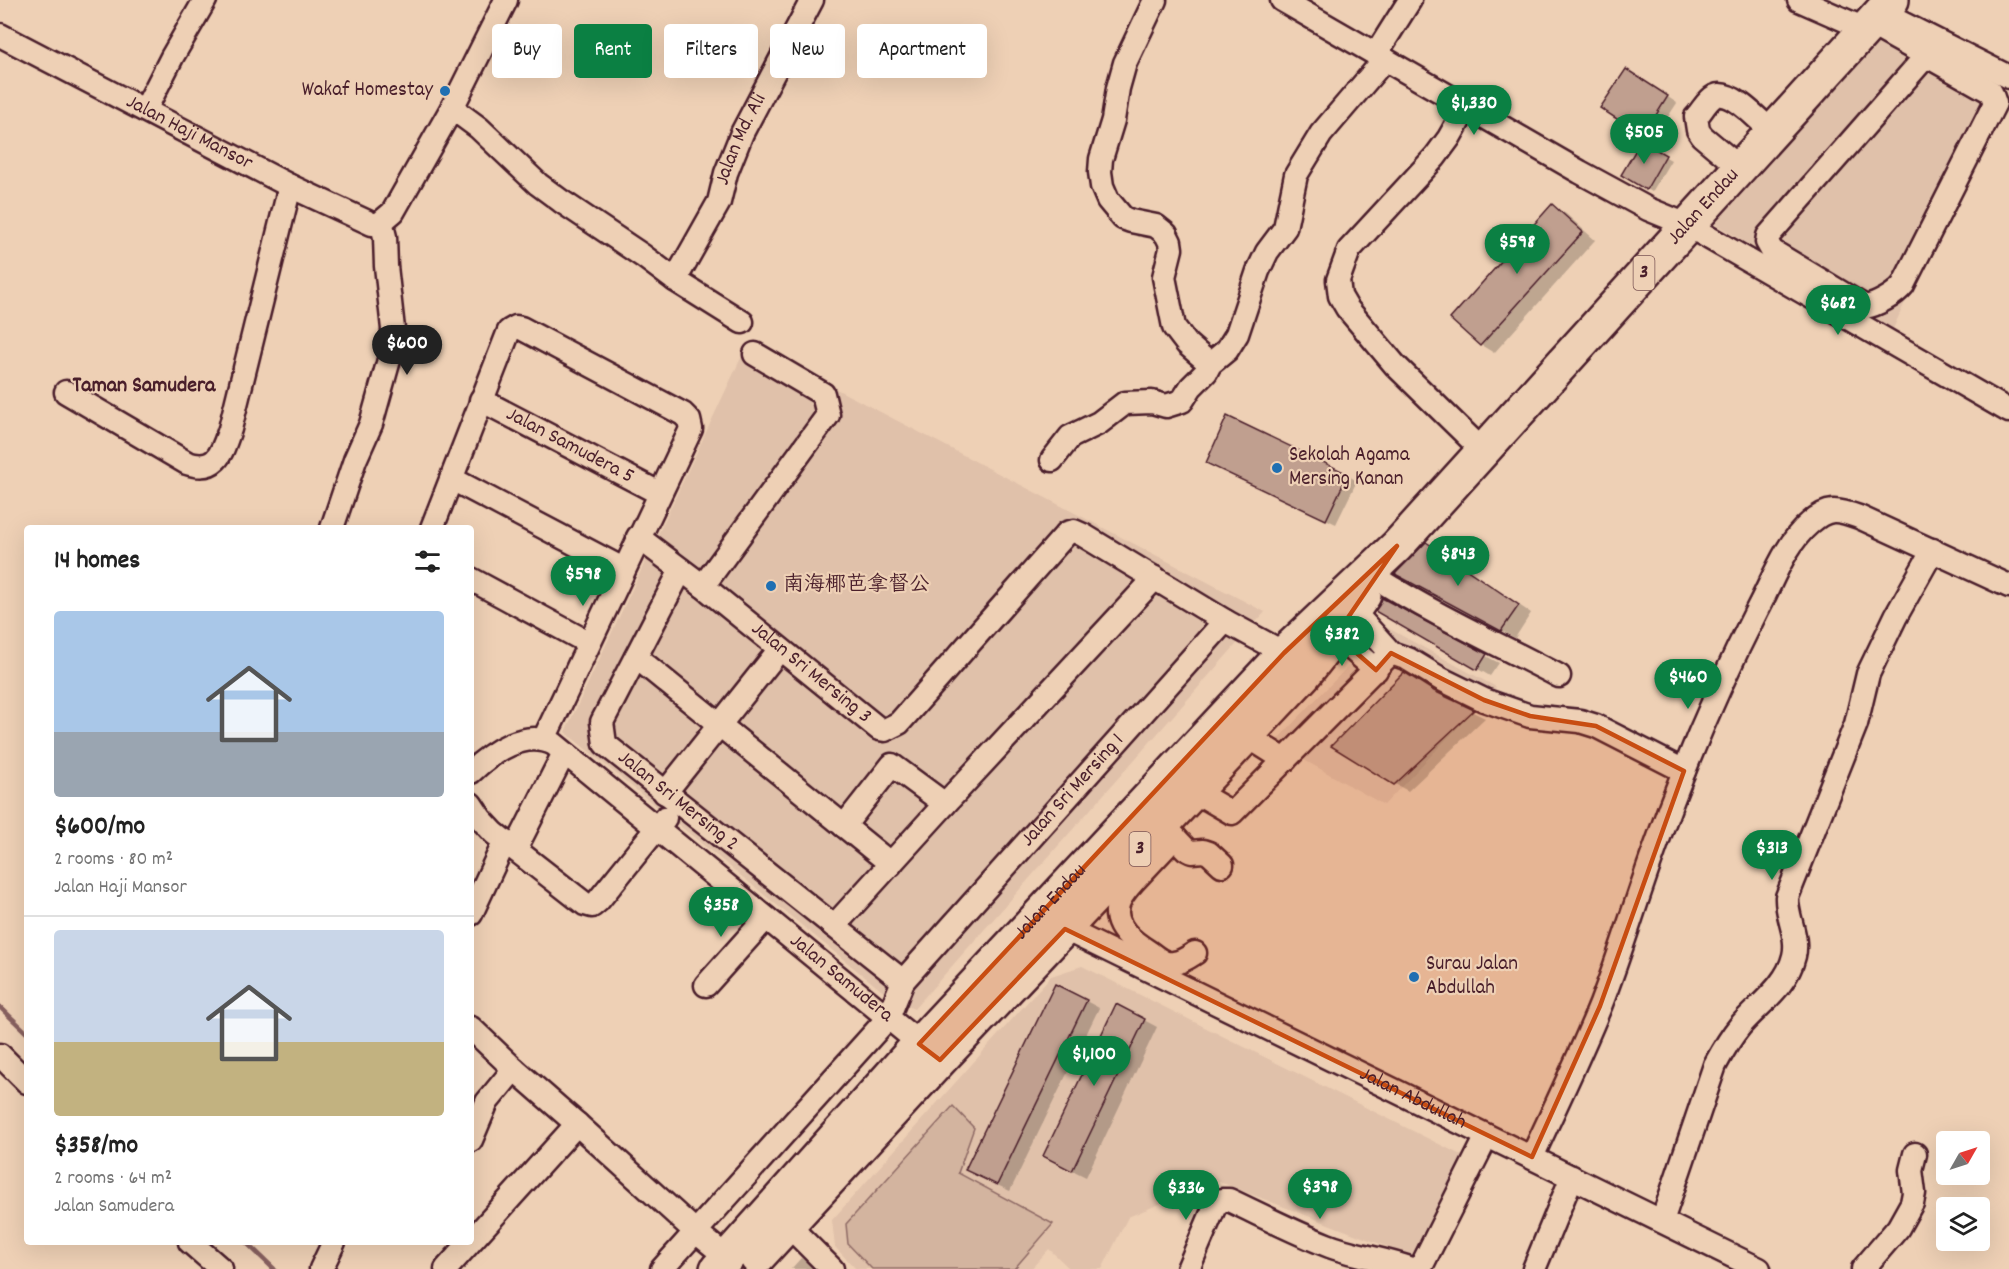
<!DOCTYPE html>
<html lang="en">
<head>
<meta charset="utf-8">
<style>
	:root { --surface:#fff; --page:#f2f2f2; --text:#222; --muted:#767676; --line:#e0e0e0; --accent:#0b8043 }
	body { margin:0; font-family:Dekko,"LXGW WenKai TC",sans-serif; background:var(--page); color:var(--text); height:100vh; display:flex; flex-direction:column; font-size:22px; white-space:nowrap }
	* { box-sizing:border-box; margin:0 }
	p { font-size:20px; color:var(--muted) }
	.icon { flex:none; width:33px; height:33px; fill:none; stroke:currentColor; stroke-width:2; stroke-linecap:round; stroke-linejoin:round }
	.map { position:relative; flex:1; overflow:hidden }
	.sheet { position:absolute; left:24px; top:525px; width:450px; height:720px; display:flex; flex-direction:column; background:var(--surface); border-radius:6px; box-shadow:0 6px 24px #0002 }
	.sheet>* { flex:none }
	.hud { position:absolute; left:492px; top:24px; width:570px; height:54px; display:flex; gap:12px }
	.needle { width:39px; rotate:51deg }
	.fabs { position:absolute; left:1936px; top:1131px; display:grid; gap:12px }
	.fabs a { display:grid; place-items:center; width:54px; height:54px; border-radius:6px; background:var(--surface); box-shadow:0 6px 24px #0002; font-size:30px }
	.price { position:absolute; translate:-50% -51px; padding:0 14px; border-radius:21px; background:var(--accent); color:#fff; font-size:20px; line-height:39px; filter:drop-shadow(0 2px 3px #0008) }
	.price::after { content:''; position:absolute; left:50%; top:36px; width:18px; height:14px; margin-left:-9px; background:inherit; clip-path:polygon(0 0,100% 0,50% 100%) }
	.price.current { background:#222; color:#fff }
	ul { padding:0; list-style:none }
	li { display:grid; align-content:center; gap:12px; height:318px; padding:0 30px }
	li+li { border-top:2px solid var(--line) }
	li span { display:grid; place-items:center; height:186px; border-radius:6px; color:#555 }
	li>.icon { margin-inline-start:auto }
	span .icon { width:108px; height:108px; fill:#fffc; stroke-width:1 }
	li b { font-size:26px }
	h2 { display:flex; justify-content:space-between; align-items:center; height:72px; padding:0 30px; font-size:26px }
	.pill { padding:0 21px; border-radius:6px; background:var(--surface); box-shadow:0 6px 24px #0002; font-size:21px; line-height:54px }
	.pill.current { background:var(--accent); color:#fff }
	.map>svg:first-child { display:block }
	.built { fill:#e0c1aa }
	.green { fill:#d3b49f; stroke:#8e6a65; stroke-width:1.5 }
	.shadow { fill:#0003 }
	.lines { fill:none; stroke-linecap:round; stroke-linejoin:round }
	.stream { stroke:#87605f; stroke-width:5 }
	.building { fill:#c09f8f; stroke:#4a1f2b; stroke-width:1.5 }
	.minor-casing { stroke:#4a1f2b; stroke-width:27 }
	.highway-casing { stroke:#4a1f2b; stroke-width:38 }
	.minor { stroke:#eed0b5; stroke-width:22 }
	.highway { stroke:#eed0b5; stroke-width:33 }
	.marked { fill:#c84d12; fill-opacity:0.2; stroke:#c84d12; stroke-width:4.5; stroke-linejoin:round }
	.poi-dot { fill:#1f6fb2; stroke:#eed0b5; stroke-width:2 }
	.labels { text-anchor:middle; dominant-baseline:central; stroke-width:4.5; stroke-linejoin:round; paint-order:stroke }
	.shield { fill:#eed0b5; stroke:#7b5454; stroke-width:1.5 }
	.shield-label { font-size:20px; font-weight:bold; fill:#4a1f2b }
	.poi-label { font-size:21px; fill:#4a1f2b; stroke:#eed0b5; text-anchor:start }
	.street-label { font-size:21px; fill:#4a1f2b; stroke:#eed0b5 }
	.neighbourhood-label { font-size:22px; font-weight:bold; fill:#4a1f2b; stroke:#eed0b5 }
</style>
</head>
<body>
<div class="map">
<svg width="2009" height="1269" viewBox="0 0 2009 1269">
	<rect width="100%" height="100%" fill="#eed0b5"/>
	<filter id="ink" filterUnits="userSpaceOnUse"><feTurbulence type="fractalNoise" baseFrequency=".0167" numOctaves="2"/><feDisplacementMap in="SourceGraphic" scale="12" xChannelSelector="R" yChannelSelector="G"/><feConvolveMatrix kernelMatrix="1 2 1 2 8 2 1 2 1" color-interpolation-filters="sRGB"/></filter>
	<g filter="url(#ink)">
		<g class="built">
			<polygon points="1886,32 2001,91 1892,331 1715,224"/>
			<polygon points="748,343 1265,612 914,1009 892,999 565,732"/>
			<polygon points="1386,627 1496,687 1384,805 1274,743"/>
			<polygon points="1082,966 1465,1157 1411,1256 1212,1179 1179,1196 1128,1217 1102,1269 1070,1269 1049,1249 1031,1269 856,1269 835,1247 832,1220 1051,976"/>
		</g>
		<polygon class="green" points="953,1106 974,1128 958,1173 1053,1224 1014,1269 872,1269 848,1244 846,1224"/>
		<g class="shadow">
			<polygon points="1636,76 1677,103 1653,140 1644,135"/>
			<polygon points="1641,143 1671,160 1652,192 1623,175"/>
			<polygon points="1553,206 1566,214 1595,240 1494,353 1481,345 1452,319"/>
			<polygon points="1217,467 1347,475 1357,481 1336,524"/>
			<polygon points="1439,552 1531,613 1515,638 1410,581"/>
			<polygon points="1383,600 1486,656 1499,663 1490,676 1377,611"/>
			<polygon points="1437,694 1485,718 1408,791 1395,784"/>
			<polygon points="1086,1001 1099,1008 1010,1191 980,1177"/>
			<polygon points="1144,1020 1157,1027 1086,1177 1058,1163"/>
			<polygon points="801,1258 814,1266 817,1269 791,1269"/>
		</g>
		<g class="lines">
			<g class="stream">
				<polyline points="0,1007 27,1033"/>
				<polyline points="246,1242 274,1269"/>
			</g>
		</g>
		<g class="building">
			<polygon points="1626,69 1668,96 1643,136 1600,108"/>
			<polygon points="1641,141 1666,155 1646,190 1621,175"/>
			<polygon points="1552,204 1583,232 1480,346 1450,319"/>
			<polygon points="1227,416 1348,474 1326,520 1206,463"/>
			<polygon points="1426,542 1519,605 1501,631 1395,574"/>
			<polygon points="1382,598 1487,654 1477,670 1375,611"/>
			<polygon points="1404,672 1434,691 1474,710 1394,785 1331,746"/>
			<polygon points="1055,984 1087,1000 997,1185 965,1170"/>
			<polygon points="1116,1004 1145,1019 1072,1171 1043,1156"/>
		</g>
		<g class="lines">
			<g class="minor-casing">
				<g id="minor">
					<polyline points="506,0 452,108 479,128 538,184 561,201 643,256 675,280 742,322"/>
					<polyline points="1155,0 1125,63 1118,88 1113,120 1101,159 1100,172 1102,186 1108,200 1123,218 1131,221 1156,226 1166,234 1170,242 1171,249 1164,277 1174,327 1187,344 1210,364"/>
					<polyline points="1282,0 1580,172 1648,209 1687,225 2009,411"/>
					<polyline points="1799,0 1865,29"/>
					<polyline points="1880,12 2009,77"/>
					<path d="M 1870,24 L 1991,92 L 1995,103 L 1903,285 C 1895,295 1877,305 1865,307 L 1772,251 L 1767,242 L 1768,236 L 1926,56"/>
					<path id="s1" d="M 0,35 L 290,186 L 372,224 L 379,224 L 393,212 L 452,108"/>
					<polyline points="1376,54 1410,0"/>
					<polyline points="1466,108 1449,138 1435,157 1349,250 1338,280 1340,296 1347,308 1395,365 1483,451"/>
					<polyline points="145,110 172,57 205,0"/>
					<path d="M 1739,167 L 1702,136 L 1698,130 L 1696,117 C 1702,111 1707,100 1715,96 C 1731,89 1761,122 1773,133"/>
					<path id="s2" d="M 675,280 L 719,202 L 726,173 L 742,133 L 812,0"/>
					<path d="M 66,392 L 187,463 C 217,473 222,452 230,429 L 290,186"/>
					<path id="s3" d="M 481,400 L 659,493"/>
					<polyline points="1052,460 1070,437 1099,423 1125,403 1152,402 1166,406 1182,401 1191,387 1206,372 1210,364 1227,350 1237,334 1258,271 1267,252 1285,228 1296,175 1321,134 1385,59"/>
					<polyline points="452,479 623,569"/>
					<polyline points="332,528 355,460 371,424 392,349 393,329 386,266 385,237 383,229 379,224"/>
					<polyline points="432,528 509,331 516,327 521,328 683,414 689,420 691,429 544,739"/>
					<path id="s4" d="M 638,537 L 703,586 L 879,729 L 885,730 L 899,723 L 1067,533 L 1074,531 L 1083,535 L 1225,621"/>
					<path id="s5" d="M 681,570 L 602,722 L 605,744 L 903,981"/>
					<path d="M 1376,578 C 1435,615 1498,644 1559,676"/>
					<polyline points="471,579 589,643"/>
					<polyline points="703,586 828,415 823,394 755,354"/>
					<polyline points="1353,611 1391,653 1408,659 1441,679 1484,700 1530,716 1580,721 1596,726 1684,771"/>
					<polyline points="1322,630 1336,635 1376,670"/>
					<polyline points="636,657 891,864"/>
					<polyline points="1247,736 1285,760"/>
					<path id="s6" d="M 471,772 C 492,752 525,729 554,744 L 930,1052"/>
					<polyline points="1194,791 1232,813 1391,653"/>
					<polyline points="665,793 780,649"/>
					<polyline points="471,804 481,819 494,833 585,904 592,906 598,901 665,818"/>
					<polyline points="1163,825 1186,849 1192,852 1203,851 1209,853 1222,865"/>
					<polyline points="844,826 892,765 945,804"/>
					<polyline points="516,848 564,753"/>
					<path d="M 1117,873 L 1131,884 C 1126,890 1120,897 1118,904 C 1112,927 1133,942 1149,952 C 1157,958 1164,965 1174,963 C 1182,962 1189,957 1195,953"/>
					<polyline points="1131,884 1175,837"/>
					<polyline points="471,914 505,841"/>
					<polyline points="834,926 945,804 1155,578"/>
					<path id="s7" d="M 1065,929 L 1759,1269"/>
					<polyline points="706,985 766,918"/>
					<polyline points="471,1028 514,1069 577,1124 696,1232 728,1258"/>
					<polyline points="0,1055 27,1082"/>
					<polyline points="471,1140 487,1102 514,1069"/>
					<path d="M 1532,1157 C 1555,1107 1580,1056 1601,1004 C 1620,955 1635,904 1653,854 C 1682,770 1718,687 1758,608 C 1773,580 1785,544 1810,523 C 1828,507 1837,509 1859,517 L 2009,586"/>
					<path d="M 1662,1221 L 1715,1065 C 1722,1052 1730,1038 1740,1026 C 1759,1004 1787,986 1794,956 C 1799,936 1786,917 1787,897 L 1856,724 L 1868,674 L 1896,616 L 1933,550"/>
					<polyline points="788,1225 832,1269"/>
					<polyline points="190,1242 221,1269"/>
					<polyline points="321,1269 334,1242"/>
					<polyline points="446,1269 577,1124"/>
					<path id="s8" d="M 662,1269 L 888,1018 L 903,981 L 1225,621 L 1284,653"/>
					<path d="M 1188,1269 L 1215,1206 L 1222,1200 L 1229,1200 C 1261,1215 1293,1232 1327,1245 C 1354,1256 1384,1258 1412,1269"/>
					<polyline points="1420,1269 1487,1136"/>
					<polyline points="1534,1269 1572,1177"/>
					<polyline points="1863,1269 1898,1228 1912,1203 1914,1193 1911,1170 1915,1154"/>
				</g>
			</g>
			<g class="highway-casing">
				<g id="highway">
					<polyline points="757,1258 940,1060 1304,675 1336,635 1364,595"/>
					<path id="s9" d="M 717,1269 L 919,1044 L 1284,653 L 1397,546 L 1892,0"/>
				</g>
			</g>
			<use href="#minor" class="minor"/>
			<use href="#highway" class="highway"/>
		</g>
	</g>
	<path class="marked" d="M 1397,546 L 1336,635 L 1376,670 L 1391,653 L 1484,700 L 1530,716 L 1596,726 L 1684,771 L 1600,1006 L 1532,1157 L 1065,929 L 940,1060 L 919,1044 L 1284,653 Z"/>
	<g class="poi-dot">
		<circle cx="445" cy="91" r="6"/>
		<circle cx="1277" cy="468" r="6"/>
		<circle cx="771" cy="586" r="6"/>
		<circle cx="1414" cy="977" r="6"/>
	</g>
	<g class="labels">
		<g class="shield">
			<rect x="1633.5" y="256" width="21" height="34" rx="4.5"/>
			<rect x="1129.5" y="832" width="21" height="34" rx="4.5"/>
		</g>
		<g class="shield-label">
			<text x="1644" y="273">3</text>
			<text x="1140" y="849">3</text>
		</g>
		<g class="poi-label">
			<text x="433" y="91" text-anchor="end">Wakaf Homestay</text>
			<text x="1289" y="456">Sekolah Agama<tspan x="1289" dy="24">Mersing Kanan</tspan></text>
			<text x="783" y="586">南海椰芭拿督公</text>
			<text x="1426" y="965">Surau Jalan<tspan x="1426" dy="24">Abdullah</tspan></text>
		</g>
		<g class="street-label">
			<text stroke="none"><textPath href="#s1" startOffset="213">Jalan Haji Mansor</textPath></text>
			<text stroke="none"><textPath href="#s2" startOffset="156">Jalan Md. Ali</textPath></text>
			<text stroke="none"><textPath href="#s9" startOffset="1450">Jalan Endau</textPath></text>
			<text stroke="none"><textPath href="#s3" startOffset="100">Jalan Samudera 5</textPath></text>
			<text stroke="none"><textPath href="#s4" startOffset="220">Jalan Sri Mersing 3</textPath></text>
			<text stroke="none"><textPath href="#s8" startOffset="633">Jalan Sri Mersing 1</textPath></text>
			<text stroke="none"><textPath href="#s5" startOffset="286">Jalan Sri Mersing 2</textPath></text>
			<text stroke="none"><textPath href="#s9" startOffset="496">Jalan Endau</textPath></text>
			<text stroke="none"><textPath href="#s6" startOffset="464">Jalan Samudera</textPath></text>
			<text stroke="none"><textPath href="#s7" startOffset="387">Jalan Abdullah</textPath></text>
		</g>
		<g class="neighbourhood-label">
			<text x="144" y="386">Taman Samudera</text>
		</g>
	</g>
</svg>
<div class="fabs">
<a><svg class="needle" viewBox="-14 -14 28 28"><path d="M0-13l5 13h-10z" fill="#e53935"/><path d="M0 13l5-13h-10z" fill="#767676"/></svg></a>
<a><svg class="icon" aria-label="layers" viewBox="0 0 24 24"><path d="M12 4l9 5-9 5-9-5zM3 14l9 5 9-5"/></svg></a>
</div>
<b class="price" style="left:1474px;top:136px">$1,330</b>
<b class="price" style="left:1644px;top:165px">$505</b>
<b class="price" style="left:1517px;top:275px">$598</b>
<b class="price" style="left:1838px;top:336px">$682</b>
<b class="price current" style="left:407px;top:376px">$600</b>
<b class="price" style="left:1458px;top:587px">$843</b>
<b class="price" style="left:583px;top:607px">$598</b>
<b class="price" style="left:1342px;top:667px">$382</b>
<b class="price" style="left:1688px;top:710px">$460</b>
<b class="price" style="left:1772px;top:881px">$313</b>
<b class="price" style="left:721px;top:938px">$358</b>
<b class="price" style="left:1094px;top:1087px">$1,100</b>
<b class="price" style="left:1320px;top:1220px">$398</b>
<b class="price" style="left:1186px;top:1221px">$336</b>
<div class="hud">
<a class="pill">Buy</a>
<a class="pill current">Rent</a>
<a class="pill">Filters</a>
<a class="pill">New</a>
<a class="pill">Apartment</a>
</div>
<section class="sheet">
<h2>14 homes<svg class="icon" aria-label="filters" viewBox="0 0 24 24"><path d="M4 7h16M4 17h16"/><circle cx="9" cy="7" r="2"/><circle cx="15" cy="17" r="2"/></svg></h2>
<ul>
<li><span style="background:linear-gradient(#a9c7e8 65%,#9aa5b1 0)"><svg class="icon" aria-label="home" viewBox="0 0 24 24"><path d="M3 11l9-7 9 7M6 9v11h12V9"/></svg></span><div><b>$600/mo</b><p>2 rooms · 80 m²</p><p>Jalan Haji Mansor</p></div></li>
<li><span style="background:linear-gradient(#c9d6e8 60%,#c2b280 0)"><svg class="icon" aria-label="home" viewBox="0 0 24 24"><path d="M3 11l9-7 9 7M6 9v11h12V9"/></svg></span><div><b>$358/mo</b><p>2 rooms · 64 m²</p><p>Jalan Samudera</p></div></li>
</ul>
</section>
</div>
</body>
</html>
